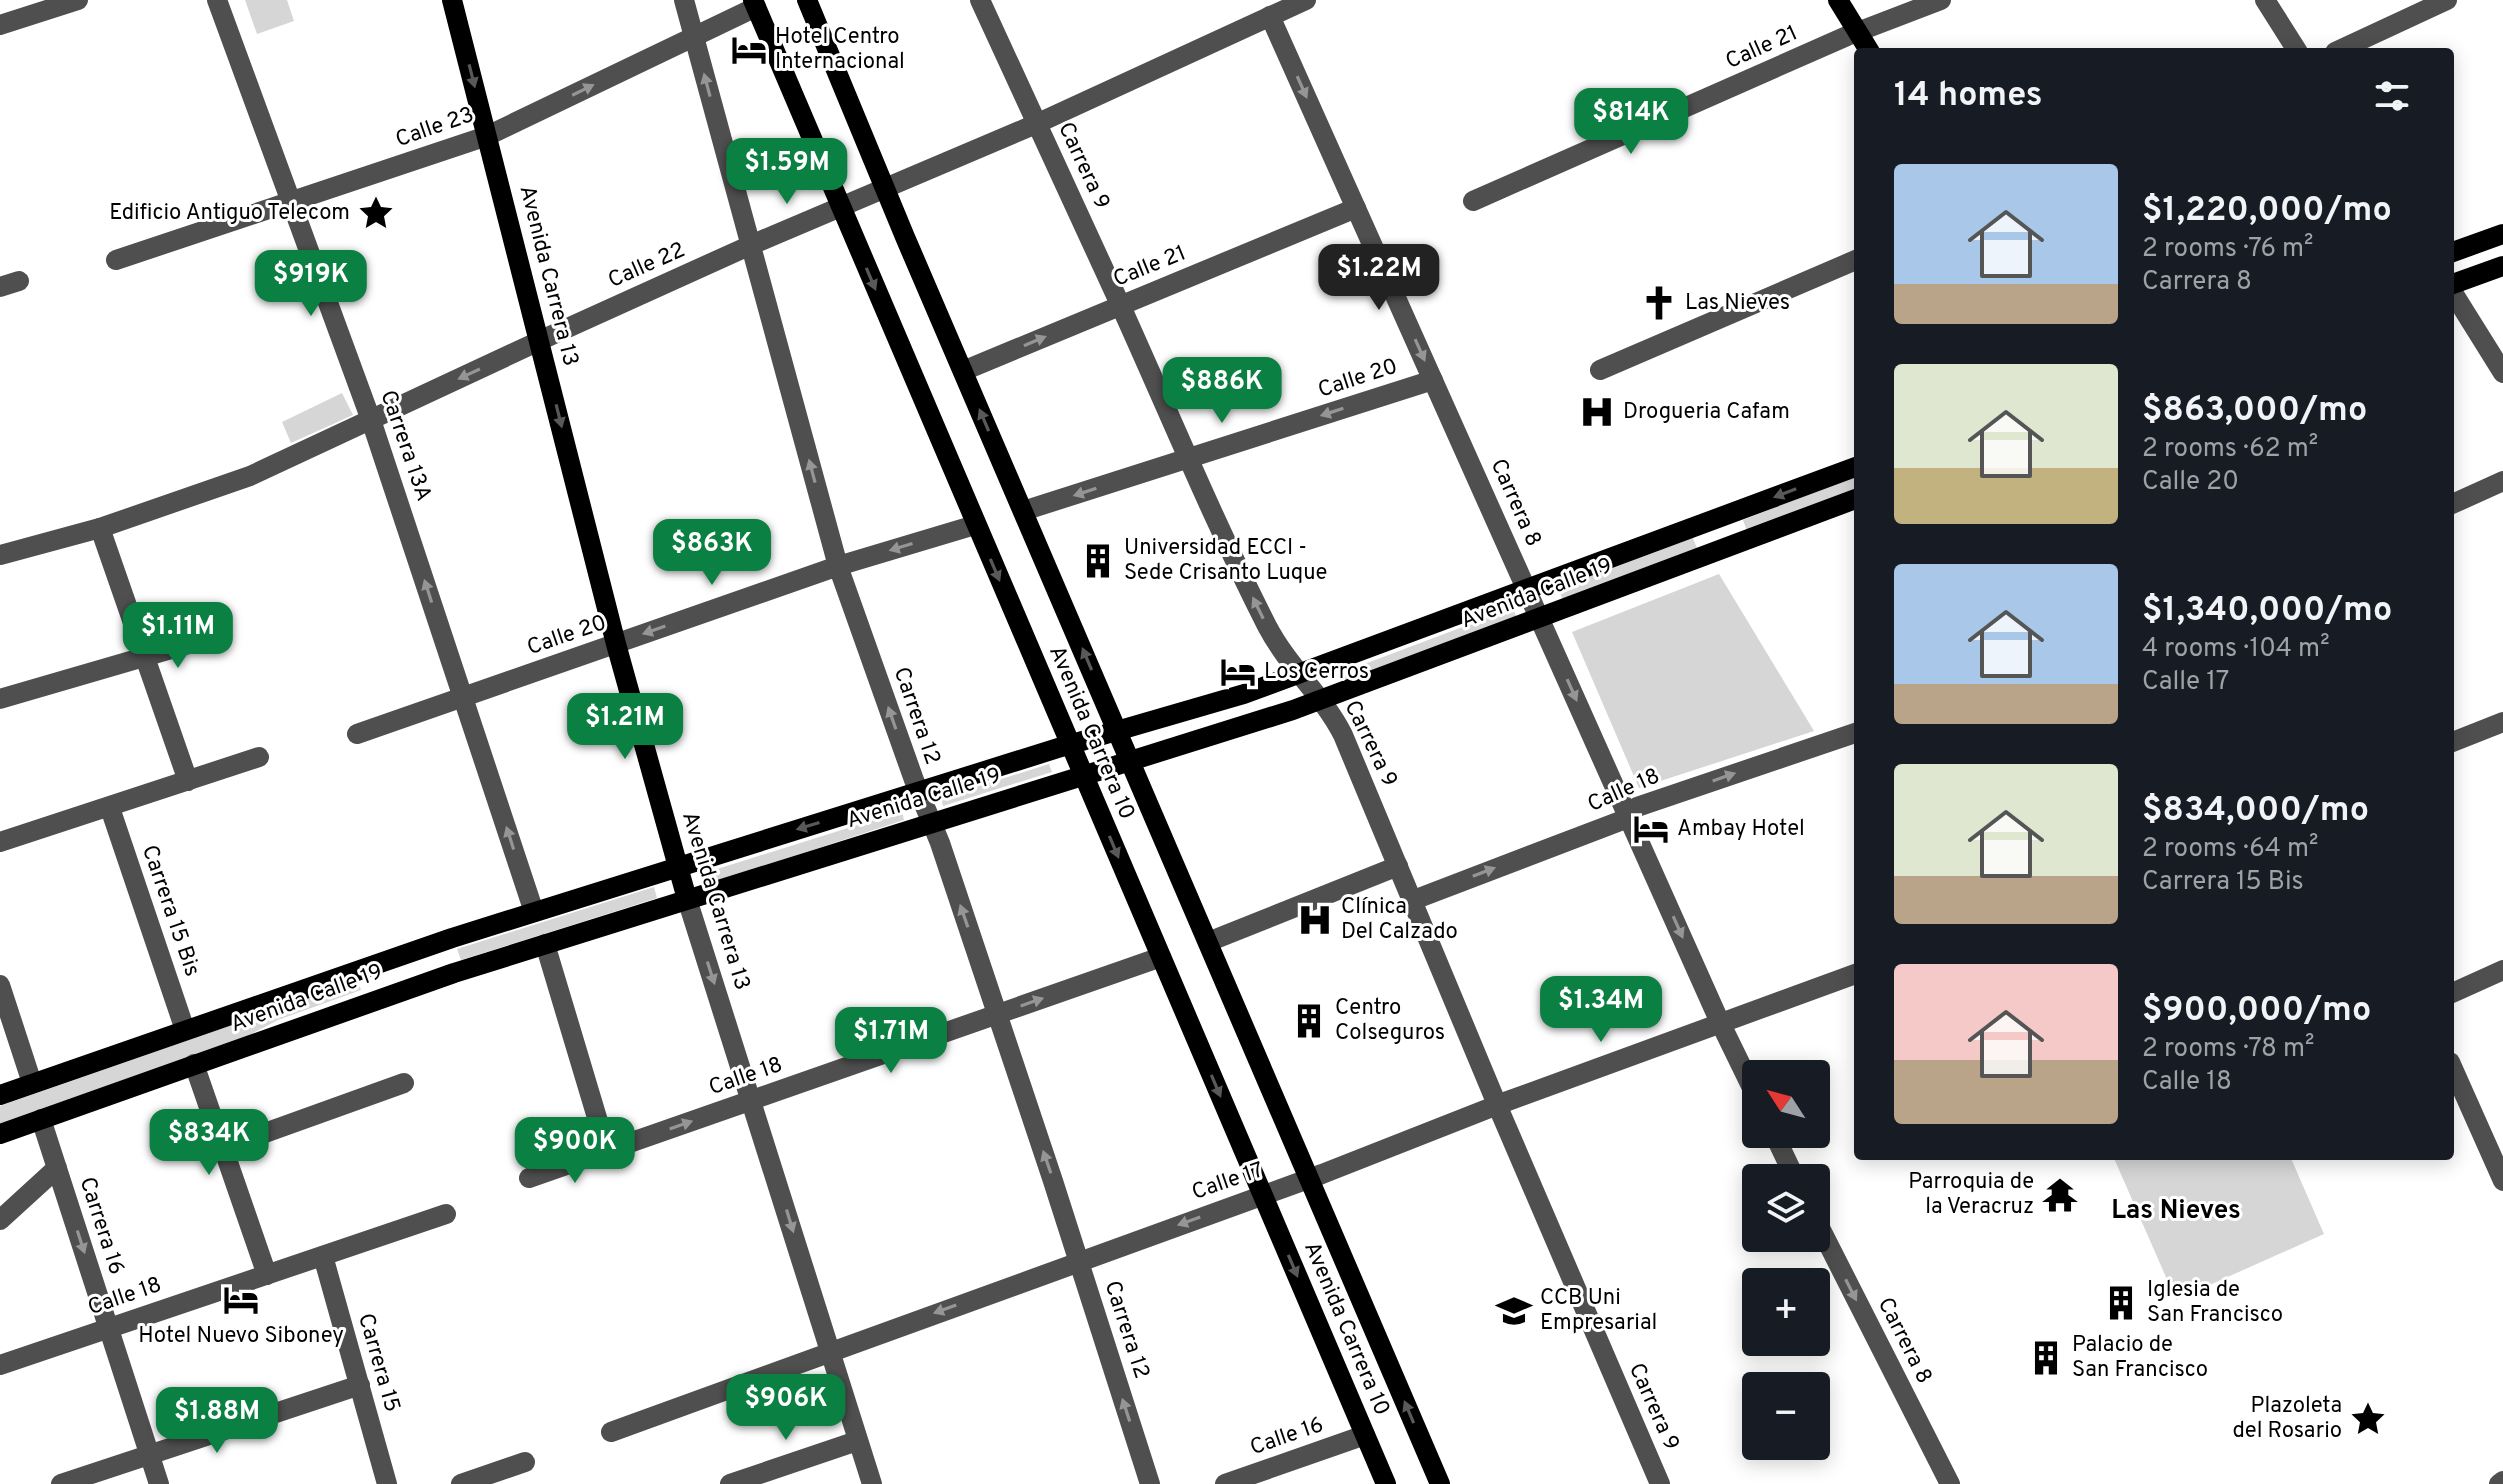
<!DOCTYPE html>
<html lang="en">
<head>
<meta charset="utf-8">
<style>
	:root { --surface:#171b24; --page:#20242c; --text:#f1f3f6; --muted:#9ea1a6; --accent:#0b8043 }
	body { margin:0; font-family:Overpass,sans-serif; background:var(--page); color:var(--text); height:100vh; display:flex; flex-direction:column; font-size:30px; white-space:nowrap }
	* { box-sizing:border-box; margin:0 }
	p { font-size:26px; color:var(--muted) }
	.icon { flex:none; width:44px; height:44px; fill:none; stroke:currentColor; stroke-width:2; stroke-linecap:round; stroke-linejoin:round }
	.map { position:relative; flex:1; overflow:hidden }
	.drawer { position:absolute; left:1854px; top:48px; width:600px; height:1112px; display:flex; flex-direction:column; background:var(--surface); border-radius:8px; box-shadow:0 4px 20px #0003 }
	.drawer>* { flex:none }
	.needle { width:52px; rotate:306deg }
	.fabs { position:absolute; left:1742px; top:1060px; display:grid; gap:16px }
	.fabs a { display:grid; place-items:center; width:88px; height:88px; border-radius:8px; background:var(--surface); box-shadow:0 4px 20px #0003; font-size:40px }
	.price { position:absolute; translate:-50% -68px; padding:0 18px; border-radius:16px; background:var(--accent); color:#fff; font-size:26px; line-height:52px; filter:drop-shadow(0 2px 4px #0008) }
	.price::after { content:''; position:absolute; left:50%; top:48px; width:24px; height:18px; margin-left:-12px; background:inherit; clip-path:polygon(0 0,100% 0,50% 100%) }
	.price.selected { background:#222; color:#fff }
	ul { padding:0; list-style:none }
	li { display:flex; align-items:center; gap:24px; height:200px; padding:0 40px }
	li span { display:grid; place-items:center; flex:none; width:224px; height:160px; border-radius:8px; color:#555 }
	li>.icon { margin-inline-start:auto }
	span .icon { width:96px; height:96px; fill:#fffc; stroke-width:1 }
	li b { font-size:34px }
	h2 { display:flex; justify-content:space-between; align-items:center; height:96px; padding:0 40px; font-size:34px }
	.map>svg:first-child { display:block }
	.green { fill:#d6d6d6 }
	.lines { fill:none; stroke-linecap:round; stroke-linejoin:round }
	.minor { stroke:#4f4f4f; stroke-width:20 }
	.major { stroke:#000; stroke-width:20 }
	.oneway { fill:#595959 }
	.oneway2 { fill:#959595 }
	.labels { text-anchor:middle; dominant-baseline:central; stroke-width:6; stroke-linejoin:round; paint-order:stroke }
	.poi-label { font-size:22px; fill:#000; stroke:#fff; text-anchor:start }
	.street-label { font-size:22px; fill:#000; stroke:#fff }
	.quarter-label { font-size:26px; font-weight:bold; fill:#000; stroke:#fff }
</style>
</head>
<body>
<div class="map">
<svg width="2503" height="1484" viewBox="0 0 2503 1484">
	<rect width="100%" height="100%" fill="#fff"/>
	<g class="green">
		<polygon points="245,0 287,0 294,21 257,34"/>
		<polygon points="342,393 353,415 291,443 282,422"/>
		<polygon points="1858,475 1858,488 1747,531 1743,520"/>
		<polygon points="1692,536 1697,548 1563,600 1558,588"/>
		<polygon points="1719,574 1814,731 1639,788 1572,632"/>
		<polygon points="1513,608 1517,619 1342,685 1338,674"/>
		<polygon points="1049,764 1052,772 943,806 941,798"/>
		<polygon points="902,811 904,820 715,882 711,871"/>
		<polygon points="654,887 657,898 461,960 457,949"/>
		<polygon points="358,981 361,990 278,1020 238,1041 0,1124 0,1106"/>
		<polygon points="2113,1156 2290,1156 2324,1234 2176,1300"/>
	</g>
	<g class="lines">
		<g class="minor">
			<polyline points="217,0 371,420 534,912"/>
			<polyline points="684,0 838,566 914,780 940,843 1053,1181 1150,1484"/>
			<path d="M 980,0 C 1026,101 1073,201 1119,302 C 1168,410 1213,520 1267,626 C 1289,668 1322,694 1343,735 L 1501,1114 L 1660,1484"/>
			<polyline points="2265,0 2298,52"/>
			<polyline points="1270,16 1718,1018 1756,1096"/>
			<polyline points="0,25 78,0"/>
			<polyline points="2335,52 2447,0"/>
			<polyline points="1473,201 1847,36 1941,0"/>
			<polyline points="116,260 487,136 756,7"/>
			<polyline points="0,287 19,281"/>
			<polyline points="2450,288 2503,373"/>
			<polyline points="1600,370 1858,259"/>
			<polyline points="963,371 1356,208"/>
			<polyline points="2450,505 2503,481"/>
			<polyline points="1023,511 1433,380"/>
			<polyline points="100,528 188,781"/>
			<polyline points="0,555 100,528 250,476 552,335 751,245 1036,124 1306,0"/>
			<polyline points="0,699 199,641"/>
			<polyline points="357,734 838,566 975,525"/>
			<polyline points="2450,743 2503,722"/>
			<polyline points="110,808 185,1030"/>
			<polyline points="0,842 259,757"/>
			<polyline points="687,899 872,1484"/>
			<polyline points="1411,901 1623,820 1627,813 1637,807 1858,732"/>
			<polyline points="1208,942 1398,866"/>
			<polyline points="545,944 607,1151"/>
			<polyline points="0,985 32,1083"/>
			<polyline points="2450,994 2503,970"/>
			<polyline points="2450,1062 2503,1181"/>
			<polyline points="194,1064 267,1275"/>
			<polyline points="41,1119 159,1484"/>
			<polyline points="1774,1134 1795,1178"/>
			<polyline points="223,1148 404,1083"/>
			<polyline points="529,1178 1161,957"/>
			<polyline points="0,1220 57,1168"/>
			<polyline points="1816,1220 1950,1484"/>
			<polyline points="323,1256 387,1484"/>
			<polyline points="0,1365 446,1214"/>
			<polyline points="611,1432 1322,1174 1505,1102 1858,973"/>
			<polyline points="61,1484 360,1385"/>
			<polyline points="461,1484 525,1462"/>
			<polyline points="730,1484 857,1441"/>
			<polyline points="1225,1484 1365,1435"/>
			<polyline points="2499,1484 2503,1481"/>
		</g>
		<g class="major">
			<polyline points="452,0 616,644 687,899"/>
			<polyline points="753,0 1386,1484"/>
			<polyline points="807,0 905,237 1440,1484"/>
			<polyline points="1838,0 1870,52"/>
			<polyline points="2450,253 2503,234"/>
			<polyline points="2450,285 2503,266"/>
			<polyline points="0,1095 452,938 1058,748 1244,694 1858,466"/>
			<polyline points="0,1134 454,973 1293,710 1858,498"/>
		</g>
	</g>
	<defs><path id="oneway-solid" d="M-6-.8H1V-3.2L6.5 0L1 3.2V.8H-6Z" transform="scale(2)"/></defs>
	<g class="oneway">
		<use href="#oneway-solid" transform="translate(472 76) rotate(76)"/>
		<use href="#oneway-solid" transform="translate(871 279) rotate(67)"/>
		<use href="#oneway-solid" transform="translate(559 416) rotate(76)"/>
		<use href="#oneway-solid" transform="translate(984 420) rotate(-113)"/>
		<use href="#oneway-solid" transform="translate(1785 493) rotate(159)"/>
		<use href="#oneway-solid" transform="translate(995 570) rotate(67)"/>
		<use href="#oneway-solid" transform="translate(1087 659) rotate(-113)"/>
		<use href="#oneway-solid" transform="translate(808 826) rotate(163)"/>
		<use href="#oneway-solid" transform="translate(1114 847) rotate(67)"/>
		<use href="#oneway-solid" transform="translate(1216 1086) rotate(67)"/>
		<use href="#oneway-solid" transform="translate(1293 1266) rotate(67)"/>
		<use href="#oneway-solid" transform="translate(1409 1412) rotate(-113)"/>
	</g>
	<g class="oneway2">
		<use href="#oneway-solid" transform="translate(707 85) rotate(-105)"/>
		<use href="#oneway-solid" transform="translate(1302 87) rotate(66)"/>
		<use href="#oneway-solid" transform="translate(583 90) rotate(-26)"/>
		<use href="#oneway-solid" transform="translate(1035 341) rotate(-23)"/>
		<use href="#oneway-solid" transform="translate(1420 350) rotate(66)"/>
		<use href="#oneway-solid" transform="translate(469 374) rotate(155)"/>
		<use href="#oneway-solid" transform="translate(1332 412) rotate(162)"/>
		<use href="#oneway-solid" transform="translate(812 471) rotate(-105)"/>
		<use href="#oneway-solid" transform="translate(1085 492) rotate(162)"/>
		<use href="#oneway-solid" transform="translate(901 547) rotate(163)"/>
		<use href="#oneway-solid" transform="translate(428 591) rotate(-108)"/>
		<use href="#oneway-solid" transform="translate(1258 608) rotate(-116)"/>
		<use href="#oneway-solid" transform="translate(654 630) rotate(161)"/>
		<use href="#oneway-solid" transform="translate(1572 690) rotate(66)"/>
		<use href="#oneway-solid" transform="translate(892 718) rotate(-109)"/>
		<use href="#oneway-solid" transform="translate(1724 777) rotate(-19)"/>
		<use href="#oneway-solid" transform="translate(510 838) rotate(-108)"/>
		<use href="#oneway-solid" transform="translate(1484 872) rotate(-21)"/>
		<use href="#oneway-solid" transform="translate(964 916) rotate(-109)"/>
		<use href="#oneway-solid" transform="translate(1678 927) rotate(66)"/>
		<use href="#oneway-solid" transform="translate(711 973) rotate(72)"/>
		<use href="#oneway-solid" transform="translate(1032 1002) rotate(-19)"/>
		<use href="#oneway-solid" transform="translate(681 1125) rotate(-19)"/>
		<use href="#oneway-solid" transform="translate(1047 1162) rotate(-109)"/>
		<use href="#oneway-solid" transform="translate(790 1221) rotate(73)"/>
		<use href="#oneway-solid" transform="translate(1189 1221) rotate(160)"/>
		<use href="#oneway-solid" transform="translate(81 1242) rotate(72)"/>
		<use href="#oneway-solid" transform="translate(1851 1290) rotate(63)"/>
		<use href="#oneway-solid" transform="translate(945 1309) rotate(160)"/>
		<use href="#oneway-solid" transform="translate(1126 1410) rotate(-108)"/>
	</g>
	<defs>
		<g id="hotel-bare" transform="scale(2.76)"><path d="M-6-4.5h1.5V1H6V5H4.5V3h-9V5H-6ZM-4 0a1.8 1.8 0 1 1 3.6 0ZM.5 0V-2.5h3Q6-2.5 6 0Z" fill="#000" stroke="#fff" stroke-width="2.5" paint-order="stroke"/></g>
		<g id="sight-bare" transform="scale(2.76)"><path d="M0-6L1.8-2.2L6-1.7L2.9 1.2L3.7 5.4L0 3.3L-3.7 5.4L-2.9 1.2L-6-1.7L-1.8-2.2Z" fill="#000" stroke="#fff" stroke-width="2.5" paint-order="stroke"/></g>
		<g id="church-bare" transform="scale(2.76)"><path d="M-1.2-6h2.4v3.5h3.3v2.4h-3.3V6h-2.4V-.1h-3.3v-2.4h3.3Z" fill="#000" stroke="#fff" stroke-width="2.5" paint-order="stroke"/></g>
		<g id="hospital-bare" transform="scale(2.76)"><path d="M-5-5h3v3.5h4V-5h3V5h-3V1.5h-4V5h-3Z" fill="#000" stroke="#fff" stroke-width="2.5" paint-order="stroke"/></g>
		<g id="building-bare" transform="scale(2.76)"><path d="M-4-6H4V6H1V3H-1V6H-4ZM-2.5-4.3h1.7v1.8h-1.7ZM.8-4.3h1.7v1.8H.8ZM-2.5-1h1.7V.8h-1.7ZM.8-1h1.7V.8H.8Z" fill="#000" stroke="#fff" stroke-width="2.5" paint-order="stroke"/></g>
		<g id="temple-bare" transform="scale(2.76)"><path d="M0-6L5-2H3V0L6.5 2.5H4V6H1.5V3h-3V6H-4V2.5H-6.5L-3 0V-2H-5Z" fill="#000" stroke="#fff" stroke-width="2.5" paint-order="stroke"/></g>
		<g id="university-bare" transform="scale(2.76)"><path d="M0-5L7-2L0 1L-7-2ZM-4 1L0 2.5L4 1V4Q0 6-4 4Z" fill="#000" stroke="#fff" stroke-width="2.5" paint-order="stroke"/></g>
	</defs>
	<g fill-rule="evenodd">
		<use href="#hotel-bare" x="749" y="50"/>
		<use href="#sight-bare" x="376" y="213"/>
		<use href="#church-bare" x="1659" y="303"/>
		<use href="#hospital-bare" x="1597" y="412"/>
		<use href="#building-bare" x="1098" y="561"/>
		<use href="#hotel-bare" x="1238" y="672"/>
		<use href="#hotel-bare" x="1651" y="829"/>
		<use href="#hospital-bare" x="1315" y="920"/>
		<use href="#building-bare" x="1309" y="1021"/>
		<use href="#temple-bare" x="2060" y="1195"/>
		<use href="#hotel-bare" x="241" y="1300"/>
		<use href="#building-bare" x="2121" y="1303"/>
		<use href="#university-bare" x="1514" y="1311"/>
		<use href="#building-bare" x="2046" y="1358"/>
		<use href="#sight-bare" x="2368" y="1419"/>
	</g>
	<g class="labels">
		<g class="poi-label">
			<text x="775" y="37">Hotel Centro<tspan x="775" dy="25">Internacional</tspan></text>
			<text x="350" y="213" text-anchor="end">Edificio Antiguo Telecom</text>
			<text x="1685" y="303">Las Nieves</text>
			<text x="1623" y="412">Drogueria Cafam</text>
			<text x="1124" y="548">Universidad ECCI -<tspan x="1124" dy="25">Sede Crisanto Luque</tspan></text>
			<text x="1264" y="672">Los Cerros</text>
			<text x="1677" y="829">Ambay Hotel</text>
			<text x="1341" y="907">Clínica<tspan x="1341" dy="25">Del Calzado</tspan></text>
			<text x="1335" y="1008">Centro<tspan x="1335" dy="25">Colseguros</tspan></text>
			<text x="2034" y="1182" text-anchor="end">Parroquia de<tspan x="2034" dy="25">la Veracruz</tspan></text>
			<text x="2147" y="1290">Iglesia de<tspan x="2147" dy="25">San Francisco</tspan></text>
			<text x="1540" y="1298">CCB Uni<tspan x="1540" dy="25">Empresarial</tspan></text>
			<text x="241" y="1336" text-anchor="middle">Hotel Nuevo Siboney</text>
			<text x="2072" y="1345">Palacio de<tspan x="2072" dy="25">San Francisco</tspan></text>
			<text x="2342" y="1406" text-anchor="end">Plazoleta<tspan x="2342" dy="25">del Rosario</tspan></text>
		</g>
		<g class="street-label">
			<text transform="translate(1762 48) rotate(-24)">Calle 21</text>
			<text transform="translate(435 128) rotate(-19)">Calle 23</text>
			<text transform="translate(1083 166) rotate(65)">Carrera 9</text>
			<text transform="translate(647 266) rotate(-24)">Calle 22</text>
			<text transform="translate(1150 267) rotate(-22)">Calle 21</text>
			<text transform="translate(548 276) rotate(76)">Avenida Carrera 13</text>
			<text transform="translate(1358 379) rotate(-18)">Calle 20</text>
			<text transform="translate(405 446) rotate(71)">Carrera 13A</text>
			<text transform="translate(1515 503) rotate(66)">Carrera 8</text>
			<text transform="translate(1537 594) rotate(-21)">Avenida Calle 19</text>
			<text transform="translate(567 636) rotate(-19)">Calle 20</text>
			<text transform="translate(916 716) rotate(71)">Carrera 12</text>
			<text transform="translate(1091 733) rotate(67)">Avenida Carrera 10</text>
			<text transform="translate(1370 744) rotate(64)">Carrera 9</text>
			<text transform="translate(1624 791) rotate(-24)">Calle 18</text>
			<text transform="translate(924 799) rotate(-17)">Avenida Calle 19</text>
			<text transform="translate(715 901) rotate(73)">Avenida Carrera 13</text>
			<text transform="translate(170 911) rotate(71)">Carrera 15 Bis</text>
			<text transform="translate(307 999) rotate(-20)">Avenida Calle 19</text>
			<text transform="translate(746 1077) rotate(-19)">Calle 18</text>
			<text transform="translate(1228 1182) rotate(-19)">Calle 17</text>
			<text transform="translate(101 1226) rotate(72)">Carrera 16</text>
			<text transform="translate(125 1297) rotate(-19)">Calle 18</text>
			<text transform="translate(1346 1329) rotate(67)">Avenida Carrera 10</text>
			<text transform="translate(1126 1330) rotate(72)">Carrera 12</text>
			<text transform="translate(1904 1341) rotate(63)">Carrera 8</text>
			<text transform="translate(378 1363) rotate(74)">Carrera 15</text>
			<text transform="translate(1653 1407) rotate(66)">Carrera 9</text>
			<text transform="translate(1287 1437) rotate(-19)">Calle 16</text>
		</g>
		<g class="quarter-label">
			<text x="2176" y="1211">Las Nieves</text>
		</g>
	</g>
</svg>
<div class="fabs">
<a><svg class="needle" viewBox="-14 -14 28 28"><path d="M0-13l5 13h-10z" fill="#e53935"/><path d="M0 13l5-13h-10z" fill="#9ea1a6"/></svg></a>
<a><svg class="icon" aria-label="layers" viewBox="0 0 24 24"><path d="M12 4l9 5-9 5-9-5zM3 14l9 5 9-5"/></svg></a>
<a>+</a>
<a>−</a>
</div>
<b class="price" style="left:1631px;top:156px">$814K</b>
<b class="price" style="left:787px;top:206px">$1.59M</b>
<b class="price selected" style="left:1379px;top:312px">$1.22M</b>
<b class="price" style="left:311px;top:318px">$919K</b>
<b class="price" style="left:1222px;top:425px">$886K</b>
<b class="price" style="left:712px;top:587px">$863K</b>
<b class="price" style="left:178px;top:670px">$1.11M</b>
<b class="price" style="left:625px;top:761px">$1.21M</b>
<b class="price" style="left:1601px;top:1044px">$1.34M</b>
<b class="price" style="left:891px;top:1075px">$1.71M</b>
<b class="price" style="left:209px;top:1177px">$834K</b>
<b class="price" style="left:575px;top:1185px">$900K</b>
<b class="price" style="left:786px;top:1442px">$906K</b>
<b class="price" style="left:217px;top:1455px">$1.88M</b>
<section class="drawer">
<h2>14 homes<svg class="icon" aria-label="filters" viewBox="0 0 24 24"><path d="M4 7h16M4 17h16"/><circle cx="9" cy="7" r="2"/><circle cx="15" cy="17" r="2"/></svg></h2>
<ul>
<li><span style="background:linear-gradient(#a9c7e8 75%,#b9a48a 0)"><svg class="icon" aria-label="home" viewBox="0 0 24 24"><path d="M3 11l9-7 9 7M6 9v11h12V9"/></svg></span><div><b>$1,220,000/mo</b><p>2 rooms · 76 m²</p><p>Carrera 8</p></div></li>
<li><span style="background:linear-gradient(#dfe7d0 65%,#c2b280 0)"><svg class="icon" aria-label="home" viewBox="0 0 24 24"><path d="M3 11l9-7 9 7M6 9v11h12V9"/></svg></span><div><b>$863,000/mo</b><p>2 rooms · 62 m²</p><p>Calle 20</p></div></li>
<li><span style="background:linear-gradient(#a9c7e8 75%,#b9a48a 0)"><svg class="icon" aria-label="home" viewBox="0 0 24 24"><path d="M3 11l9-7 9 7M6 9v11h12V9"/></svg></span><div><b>$1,340,000/mo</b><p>4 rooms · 104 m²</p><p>Calle 17</p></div></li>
<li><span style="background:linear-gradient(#dfe7d0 70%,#b9a48a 0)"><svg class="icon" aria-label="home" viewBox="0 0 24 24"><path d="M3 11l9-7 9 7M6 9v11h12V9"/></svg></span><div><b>$834,000/mo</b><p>2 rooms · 64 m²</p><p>Carrera 15 Bis</p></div></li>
<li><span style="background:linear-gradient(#f6c9c9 60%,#b9a48a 0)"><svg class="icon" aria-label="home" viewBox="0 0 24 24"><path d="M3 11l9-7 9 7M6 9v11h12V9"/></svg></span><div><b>$900,000/mo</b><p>2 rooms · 78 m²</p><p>Calle 18</p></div></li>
</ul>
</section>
</div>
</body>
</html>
